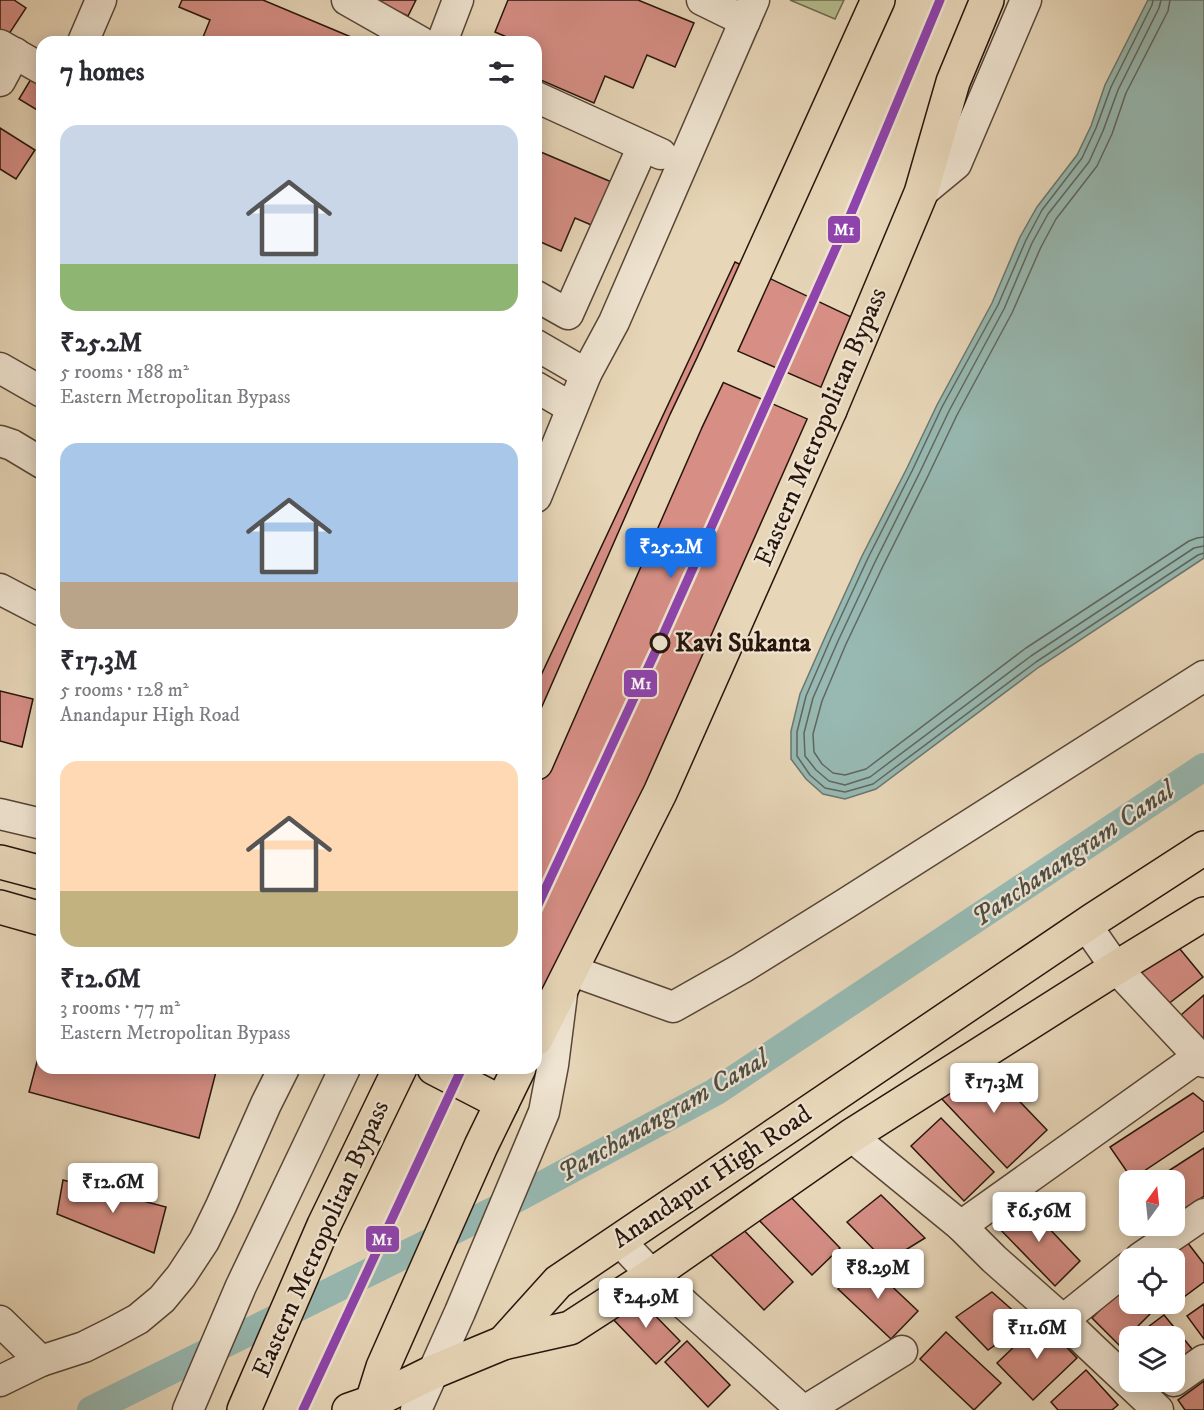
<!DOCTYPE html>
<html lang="en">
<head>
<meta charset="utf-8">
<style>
	:root { --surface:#fff; --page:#f7f7f7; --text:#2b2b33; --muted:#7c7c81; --accent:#1a73e8 }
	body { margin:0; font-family:"IM FELL DW Pica",serif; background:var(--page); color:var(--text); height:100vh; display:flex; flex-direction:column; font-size:22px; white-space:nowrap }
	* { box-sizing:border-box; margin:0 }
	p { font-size:20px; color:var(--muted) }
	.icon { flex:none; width:33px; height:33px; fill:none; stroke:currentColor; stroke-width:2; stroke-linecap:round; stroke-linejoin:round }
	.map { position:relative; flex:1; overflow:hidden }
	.panel { position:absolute; left:36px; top:36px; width:506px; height:1038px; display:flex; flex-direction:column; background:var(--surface); border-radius:18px; box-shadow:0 3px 15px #0003 }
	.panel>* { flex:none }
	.needle { width:39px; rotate:15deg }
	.fabs { position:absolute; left:1119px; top:1170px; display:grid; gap:12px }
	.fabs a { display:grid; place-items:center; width:66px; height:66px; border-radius:12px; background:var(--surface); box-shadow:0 3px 15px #0003; font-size:30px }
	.price { position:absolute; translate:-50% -51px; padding:0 14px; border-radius:6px; background:#fff; color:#222; font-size:20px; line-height:39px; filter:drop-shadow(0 2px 3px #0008) }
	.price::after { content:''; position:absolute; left:50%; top:36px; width:18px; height:14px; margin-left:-9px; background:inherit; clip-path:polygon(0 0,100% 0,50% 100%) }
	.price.on { background:var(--accent); color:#fff }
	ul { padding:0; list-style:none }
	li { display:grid; align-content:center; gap:12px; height:318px; padding:0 24px }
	li span { display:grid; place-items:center; height:186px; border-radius:18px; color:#555 }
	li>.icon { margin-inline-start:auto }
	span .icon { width:108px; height:108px; fill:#fffc; stroke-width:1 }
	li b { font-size:26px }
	h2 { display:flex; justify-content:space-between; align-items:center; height:72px; padding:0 24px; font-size:26px }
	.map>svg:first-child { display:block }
	.green { fill:#b6be8f; stroke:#6e6a4e; stroke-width:1.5 }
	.water { fill:#97b9b2; stroke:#6a7770; stroke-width:1.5 }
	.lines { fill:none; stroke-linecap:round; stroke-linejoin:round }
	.shore { stroke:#5f675f; stroke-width:1.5 }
	.canal { stroke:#97b9b2; stroke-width:28 }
	.building { fill:#d68e85; stroke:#27150c; stroke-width:1.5 }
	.minor-casing { stroke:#574537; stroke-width:33 }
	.major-casing { stroke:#27150c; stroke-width:36 }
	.minor { stroke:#efe4d1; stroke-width:30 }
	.major { stroke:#e7d6b8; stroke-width:33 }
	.metro-1-casing { stroke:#efe4d1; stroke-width:14 }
	.metro-1 { stroke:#8e44ad; stroke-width:9 }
	.stop-dot { fill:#efe4d1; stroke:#27150c; stroke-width:3 }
	.labels { text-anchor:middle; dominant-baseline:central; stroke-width:4.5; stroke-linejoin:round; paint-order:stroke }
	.street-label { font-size:26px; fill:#27150c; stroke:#efe4d1 }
	.stop-label { font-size:26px; font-weight:bold; fill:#27150c; stroke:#efe4d1; text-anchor:start }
	.water-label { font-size:27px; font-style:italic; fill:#4e4e46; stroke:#efe4d1 }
	.line-badge { stroke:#efe4d1; stroke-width:2 }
	.badge-label { font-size:16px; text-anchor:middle; font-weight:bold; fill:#fff }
</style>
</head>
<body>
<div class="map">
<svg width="1204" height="1410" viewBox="0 0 1204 1410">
	<rect width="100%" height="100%" fill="#e7d6b8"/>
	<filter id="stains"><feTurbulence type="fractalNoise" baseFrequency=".00333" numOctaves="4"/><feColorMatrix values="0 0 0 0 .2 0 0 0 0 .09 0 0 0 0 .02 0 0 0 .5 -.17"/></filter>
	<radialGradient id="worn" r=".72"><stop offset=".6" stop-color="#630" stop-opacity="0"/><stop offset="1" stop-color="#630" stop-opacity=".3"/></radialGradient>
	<polygon class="green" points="790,0 844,0 835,19"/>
	<polygon class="water" points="1148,0 1204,0 1204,558 1039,667 876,789 845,799 823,794 806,779 791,759 791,731 800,694 826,635 862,556 907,468 937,405 992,303 1020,237 1037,207 1077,155 1091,126 1105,85"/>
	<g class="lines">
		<g class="shore">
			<polyline points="1153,0 1152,5 1111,87 1096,128 1082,158 1042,210 1026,240 998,305 942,407 912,471 868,558 831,638 806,696 797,732 797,756 810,775 825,788 845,792 873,784 1036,662 1198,555 1204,553"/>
			<polyline points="1161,0 1159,8 1118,90 1103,131 1089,162 1048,214 1032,243 1004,309 949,411 919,474 875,562 838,641 813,698 804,733 805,756 816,770 829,781 845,785 870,777 1031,656 1194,548 1204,546"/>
			<polyline points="1170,0 1168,11 1126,93 1112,134 1097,166 1056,219 1041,247 1012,313 957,415 927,478 883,566 846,644 822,701 813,734 814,752 822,764 833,773 845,775 866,769 1026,648 1189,541 1197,538 1204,537"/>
		</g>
		<polyline class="canal" points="91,1410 503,1206 715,1092 1204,767"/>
	</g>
	<g class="building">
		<polygon points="0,0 14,0 26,8 7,37 0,32"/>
		<polygon points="182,0 263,0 363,42 201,42 210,20 179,7"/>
		<polygon points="374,0 416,0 408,16"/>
		<polygon points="508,0 638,0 694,23 675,67 647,55 633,88 605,76 594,103 536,78 536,42 516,42 516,41 495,32"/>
		<polygon points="31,79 42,86 42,113 19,99"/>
		<polygon points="0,128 35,150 16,179 0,169"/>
		<polygon points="536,150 621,186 603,230 575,218 561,251 536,240"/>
		<polygon points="735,262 864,323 536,1017 536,686"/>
		<polygon points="0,691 33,699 22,747 0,741"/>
		<polygon points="1175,943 1203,977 1163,1008 1136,974"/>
		<polygon points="1204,995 1204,1040 1181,1015"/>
		<polygon points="42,1043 42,1068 217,1068 199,1138 29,1092"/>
		<polygon points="980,1060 1047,1130 1007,1168 941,1098"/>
		<polygon points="1193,1093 1204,1102 1204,1131 1132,1179 1110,1147"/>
		<polygon points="941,1118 994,1172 964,1201 911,1146"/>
		<polygon points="1204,1148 1204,1196 1179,1213 1174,1206 1174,1180 1156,1179"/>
		<polygon points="63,1180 166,1207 154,1253 57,1214"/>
		<polygon points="783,1189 840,1248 812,1275 755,1216"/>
		<polygon points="881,1195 925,1238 886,1262 847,1222"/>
		<polygon points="1023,1201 1080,1261 1055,1286 997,1226"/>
		<polygon points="740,1226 793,1282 764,1310 710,1254"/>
		<polygon points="1184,1238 1204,1264 1204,1282 1169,1308 1166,1304 1174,1304 1174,1258 1156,1258"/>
		<polygon points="865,1261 918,1311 891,1339 838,1289"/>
		<polygon points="1125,1285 1130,1289 1130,1304 1144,1304 1152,1312 1119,1345 1092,1318"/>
		<polygon points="992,1292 1027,1323 988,1350 956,1317"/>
		<polygon points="635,1295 680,1341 656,1364 611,1317"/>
		<polygon points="1204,1304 1204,1339 1187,1316"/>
		<polygon points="1164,1315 1192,1349 1174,1363 1174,1336 1136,1336"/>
		<polygon points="1041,1321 1077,1358 1033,1400 997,1363"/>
		<polygon points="946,1332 1001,1383 974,1410 920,1359"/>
		<polygon points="687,1341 730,1385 708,1407 665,1362"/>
		<polygon points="1086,1370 1118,1405 1112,1410 1058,1410 1051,1402"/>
		<polygon points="1204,1381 1204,1410 1185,1410 1178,1400"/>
	</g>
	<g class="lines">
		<g class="minor-casing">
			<g id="minor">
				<polyline points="347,0 421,42"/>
				<polyline points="702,0 745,21"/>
				<polyline points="83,42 101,0"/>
				<polyline points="442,42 458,0"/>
				<polyline points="0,45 42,69"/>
				<polyline points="0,81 15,53"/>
				<polyline points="536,97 661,154"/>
				<polyline points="921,193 956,164 1026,0"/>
				<polyline points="536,296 568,314 643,146"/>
				<polyline points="536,345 586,374"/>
				<polyline points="0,368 42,392"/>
				<polyline points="536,387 572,408"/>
				<polyline points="0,441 12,445 42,463"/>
				<polyline points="536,497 586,374 614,322 754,0"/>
				<polyline points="0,589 42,611"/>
				<polyline points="0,814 42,824"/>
				<polyline points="1086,925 1116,968 1204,1062"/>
				<polyline points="570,970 673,1007 742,968 845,904 1204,676"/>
				<polyline points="851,1136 961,1226 994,1259 1063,1320 1091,1347 1158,1410"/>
				<polyline points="961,1226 1198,1057"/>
				<polyline points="619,1240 652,1275 802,1410"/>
				<polyline points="1140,1258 1204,1214"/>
				<polyline points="1063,1320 1130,1266"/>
				<polyline points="0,1321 41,1361"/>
				<polyline points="0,1381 41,1361 84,1347 114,1332 138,1319 162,1299 181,1276 204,1241 221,1206 266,1104 284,1068"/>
				<polyline points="1174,1381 1204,1360"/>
				<polyline points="188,1410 241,1286 345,1068"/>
				<polyline points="416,1410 460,1312 544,1112 553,1065 562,994"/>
				<polyline points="806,1410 902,1351"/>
			</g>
		</g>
		<g class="major-casing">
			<g id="major">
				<polyline points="715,360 830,410"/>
				<polyline points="536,763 686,421 715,360 878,0"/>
				<polyline points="0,862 42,873"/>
				<polyline points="0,907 42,919"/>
				<polyline points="536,1039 660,793 830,410 921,193 953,82 987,0"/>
				<polyline points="434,1068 502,1103"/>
				<polyline points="503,1343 558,1282 1093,920 1204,848"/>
				<polyline points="244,1410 324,1225 400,1068"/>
				<polyline points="349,1410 372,1402 433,1372 503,1343 570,1328 652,1275 851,1136 1116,968 1204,914"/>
				<polyline points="368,1410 372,1402 383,1367 481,1146 519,1068"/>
			</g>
		</g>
		<use href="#minor" class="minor"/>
		<use href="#major" class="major"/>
		<g class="metro-1-casing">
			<g id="metro-1">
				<polyline points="536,909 659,644 847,223 940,0"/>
				<polyline points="303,1410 462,1068"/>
			</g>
		</g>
		<use href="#metro-1" class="metro-1"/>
	</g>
	<circle class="stop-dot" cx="660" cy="643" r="9"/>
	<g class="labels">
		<g class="street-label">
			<text transform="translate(821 427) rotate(-67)">Eastern Metropolitan Bypass</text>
			<text transform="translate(712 1177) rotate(-34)">Anandapur High Road</text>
			<text transform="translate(321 1239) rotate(-66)">Eastern Metropolitan Bypass</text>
		</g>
		<g class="stop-label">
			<text x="675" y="643">Kavi Sukanta</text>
		</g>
		<g class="water-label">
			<text transform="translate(1073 854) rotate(-34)">Panchanangram Canal</text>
			<text transform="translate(663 1116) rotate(-30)">Panchanangram Canal</text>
		</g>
	</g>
	<g class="line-badge">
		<rect x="827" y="215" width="34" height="29" rx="6" fill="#8e44ad"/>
		<rect x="623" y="669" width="35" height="29" rx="6" fill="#8e44ad"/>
		<rect x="365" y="1225" width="35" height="28" rx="6" fill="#8e44ad"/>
	</g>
	<g class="badge-label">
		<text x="844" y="235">M1</text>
		<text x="641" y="689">M1</text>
		<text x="382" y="1245">M1</text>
	</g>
	<rect width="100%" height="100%" filter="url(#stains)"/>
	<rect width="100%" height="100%" fill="url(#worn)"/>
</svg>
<div class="fabs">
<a><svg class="needle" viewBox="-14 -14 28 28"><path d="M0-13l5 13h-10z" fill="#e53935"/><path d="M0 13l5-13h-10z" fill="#7c7c81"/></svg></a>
<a><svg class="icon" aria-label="locate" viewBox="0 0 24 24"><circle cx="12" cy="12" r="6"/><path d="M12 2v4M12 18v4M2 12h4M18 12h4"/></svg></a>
<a><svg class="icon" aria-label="layers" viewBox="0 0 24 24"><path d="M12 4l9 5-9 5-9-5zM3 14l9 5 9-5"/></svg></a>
</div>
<b class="price on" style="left:671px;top:579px">₹25.2M</b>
<b class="price" style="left:994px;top:1114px">₹17.3M</b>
<b class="price" style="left:113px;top:1214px">₹12.6M</b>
<b class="price" style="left:1039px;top:1243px">₹6.56M</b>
<b class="price" style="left:878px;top:1300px">₹8.29M</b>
<b class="price" style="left:646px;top:1329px">₹24.9M</b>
<b class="price" style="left:1037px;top:1360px">₹11.6M</b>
<section class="panel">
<h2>7 homes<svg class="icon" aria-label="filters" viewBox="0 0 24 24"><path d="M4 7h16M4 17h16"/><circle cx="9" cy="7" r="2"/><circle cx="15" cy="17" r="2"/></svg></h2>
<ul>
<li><span style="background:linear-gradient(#c9d6e8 75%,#8fb573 0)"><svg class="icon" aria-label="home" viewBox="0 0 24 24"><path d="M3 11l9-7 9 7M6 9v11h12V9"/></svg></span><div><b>₹25.2M</b><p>5 rooms · 188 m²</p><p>Eastern Metropolitan Bypass</p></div></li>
<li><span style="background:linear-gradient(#a9c7e8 75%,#b9a48a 0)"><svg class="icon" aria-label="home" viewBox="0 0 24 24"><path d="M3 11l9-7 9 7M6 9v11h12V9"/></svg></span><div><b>₹17.3M</b><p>5 rooms · 128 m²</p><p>Anandapur High Road</p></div></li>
<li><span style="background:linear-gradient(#ffd9b3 70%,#c2b280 0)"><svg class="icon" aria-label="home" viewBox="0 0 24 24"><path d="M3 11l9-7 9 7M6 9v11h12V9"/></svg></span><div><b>₹12.6M</b><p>3 rooms · 77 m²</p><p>Eastern Metropolitan Bypass</p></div></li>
</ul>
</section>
</div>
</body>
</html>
